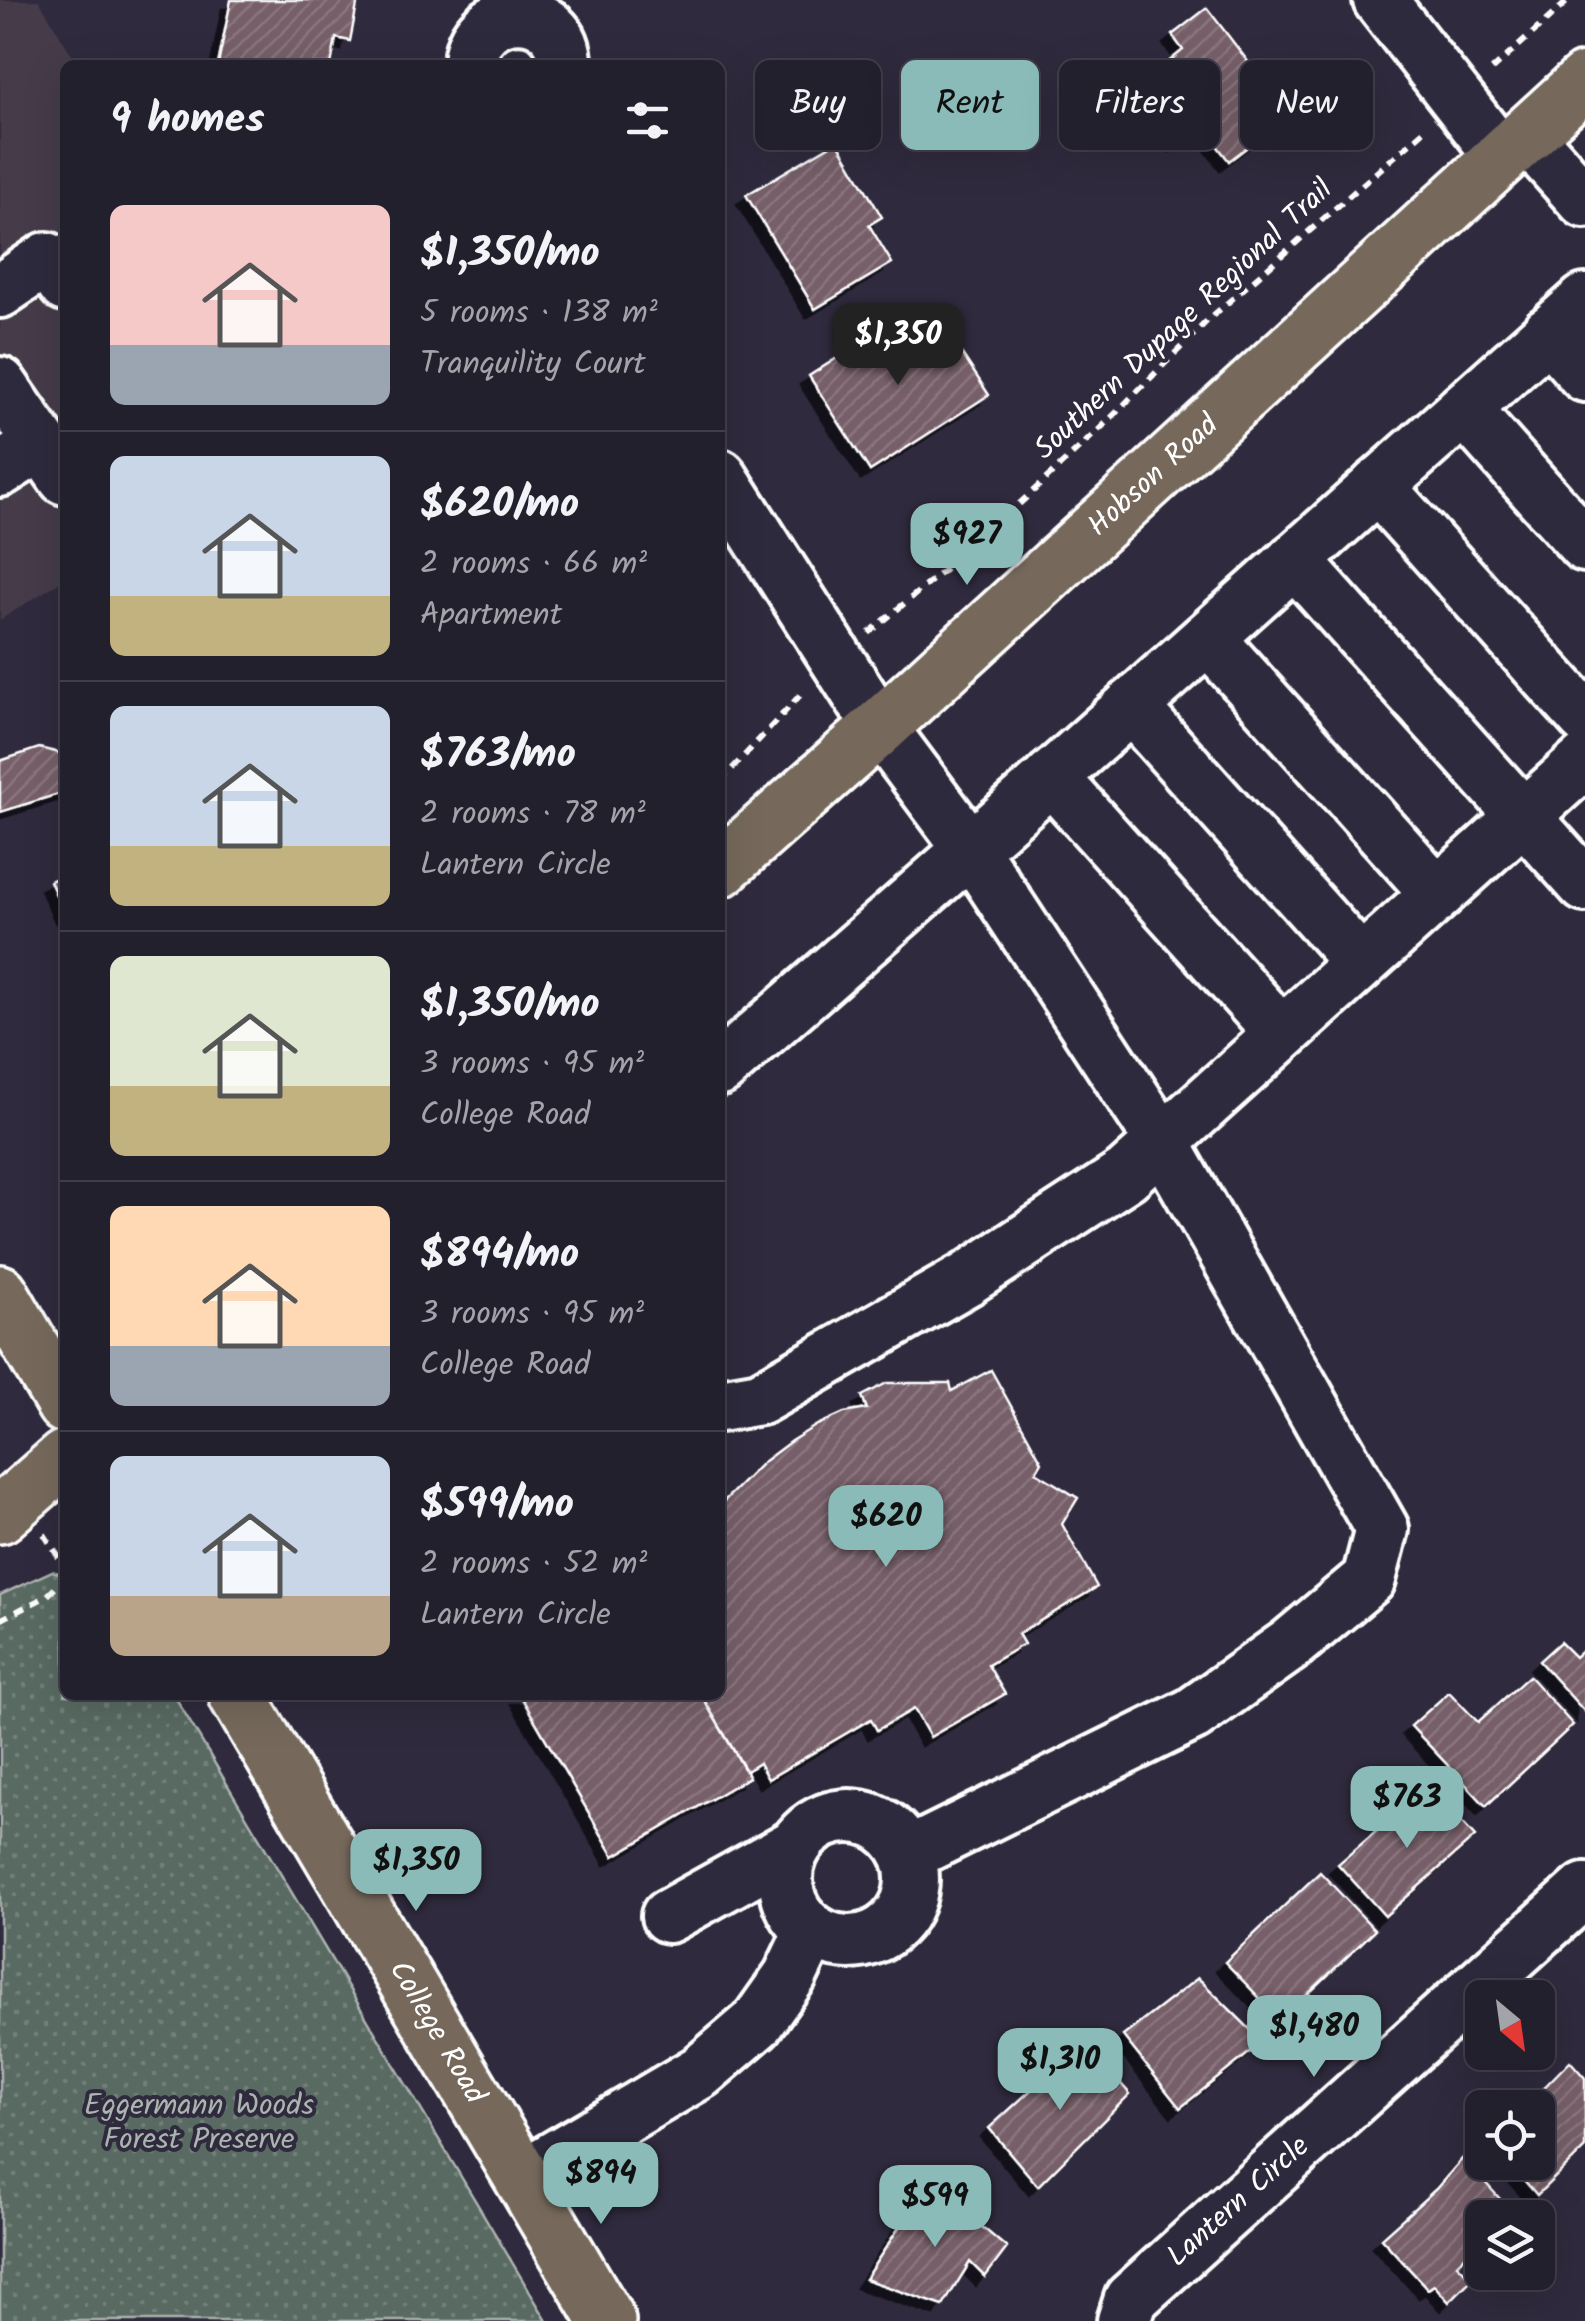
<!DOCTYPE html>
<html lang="en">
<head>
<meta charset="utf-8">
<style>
	:root { --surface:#23202e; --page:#2b2836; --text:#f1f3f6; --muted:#a3a3aa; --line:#403e4a; --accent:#8bbbb9 }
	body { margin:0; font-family:Kalam,sans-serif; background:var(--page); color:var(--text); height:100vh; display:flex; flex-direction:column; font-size:38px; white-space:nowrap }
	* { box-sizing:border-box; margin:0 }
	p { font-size:32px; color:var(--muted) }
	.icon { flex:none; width:55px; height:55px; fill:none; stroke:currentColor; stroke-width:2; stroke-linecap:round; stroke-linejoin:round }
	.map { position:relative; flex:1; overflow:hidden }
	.side { position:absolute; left:60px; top:60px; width:665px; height:1640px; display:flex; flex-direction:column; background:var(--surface); border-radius:15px; box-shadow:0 10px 40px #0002,0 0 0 2px var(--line) }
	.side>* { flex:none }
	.guide { position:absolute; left:755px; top:60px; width:680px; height:90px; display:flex; gap:20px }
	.needle { width:65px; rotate:151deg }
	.fabs { position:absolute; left:1465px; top:1980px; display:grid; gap:20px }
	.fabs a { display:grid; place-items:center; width:90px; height:90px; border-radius:15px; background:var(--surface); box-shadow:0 10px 40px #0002,0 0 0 2px var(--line); font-size:50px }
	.price { position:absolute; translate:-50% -85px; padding:0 22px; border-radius:20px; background:var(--accent); color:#111; font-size:32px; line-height:65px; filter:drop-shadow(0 2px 5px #0008) }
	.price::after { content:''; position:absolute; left:50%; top:60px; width:30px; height:22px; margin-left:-15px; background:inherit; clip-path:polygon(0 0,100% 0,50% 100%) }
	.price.current { background:#222; color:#fff }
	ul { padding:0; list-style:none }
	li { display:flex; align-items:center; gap:30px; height:250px; padding:0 50px }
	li+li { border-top:2px solid var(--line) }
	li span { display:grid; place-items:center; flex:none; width:280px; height:200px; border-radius:15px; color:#555 }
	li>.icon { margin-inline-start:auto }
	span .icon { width:120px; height:120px; fill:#fffc; stroke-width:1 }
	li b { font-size:42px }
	h2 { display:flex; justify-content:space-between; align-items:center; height:120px; padding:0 50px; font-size:42px }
	.tag { padding:0 35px; border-radius:15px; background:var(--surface); box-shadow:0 10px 40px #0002,0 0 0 2px var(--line); font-size:35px; line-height:90px }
	.tag.current { background:var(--accent); color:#111 }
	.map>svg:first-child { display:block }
	.built { fill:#443a4a }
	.park { fill:url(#park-dots); stroke:#acb4b0; stroke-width:2.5 }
	.building { fill:url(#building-hatch); stroke:#fff; stroke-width:2.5; filter:url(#shadow) }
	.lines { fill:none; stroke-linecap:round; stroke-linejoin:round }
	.minor-casing { stroke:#fff; stroke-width:60 }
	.major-casing { stroke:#fff; stroke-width:62 }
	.path { stroke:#fff; stroke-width:6; stroke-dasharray:10 8; stroke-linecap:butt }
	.minor { stroke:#2f2a3d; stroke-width:52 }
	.major { stroke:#76695c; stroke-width:55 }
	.labels { text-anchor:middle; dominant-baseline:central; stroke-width:8; stroke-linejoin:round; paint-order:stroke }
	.street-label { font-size:30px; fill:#fff; stroke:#2f2a3d }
	.park-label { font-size:30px; fill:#acb4b0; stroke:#2f2a3d }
</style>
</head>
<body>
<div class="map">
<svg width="1585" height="2321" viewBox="0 0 1585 2321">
	<defs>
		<pattern id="park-dots" width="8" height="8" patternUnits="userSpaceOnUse" patternTransform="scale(2.5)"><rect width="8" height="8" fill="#596a62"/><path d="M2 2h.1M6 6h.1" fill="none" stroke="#72807a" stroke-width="1.8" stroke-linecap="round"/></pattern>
		<pattern id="building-hatch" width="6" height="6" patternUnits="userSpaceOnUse" patternTransform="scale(2.5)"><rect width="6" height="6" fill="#765e68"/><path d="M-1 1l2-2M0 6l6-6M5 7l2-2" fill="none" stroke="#8b767f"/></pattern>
		<filter id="shadow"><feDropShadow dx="-9" dy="9" stdDeviation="0" flood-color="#0009"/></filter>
	</defs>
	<rect width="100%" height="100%" fill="#2f2a3d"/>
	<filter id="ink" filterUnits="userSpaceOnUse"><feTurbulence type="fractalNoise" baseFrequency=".01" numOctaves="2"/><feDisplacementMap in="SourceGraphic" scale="20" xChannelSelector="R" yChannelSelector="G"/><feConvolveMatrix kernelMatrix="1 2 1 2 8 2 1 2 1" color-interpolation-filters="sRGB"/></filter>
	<g filter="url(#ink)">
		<polygon class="built" points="0,0 39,0 78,65 65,65 65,579 0,620"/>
		<polygon class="park" points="52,1571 65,1575 65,1695 174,1695 547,2321 0,2321 0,1595"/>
		<g class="building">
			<polygon points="231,0 358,0 350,41 336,38 331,65 218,65"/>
			<polygon points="1207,8 1289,115 1229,161 1202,126 1179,143 1153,109 1173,94 1156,72 1183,50 1172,35"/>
			<polygon points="837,141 882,217 869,225 892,263 815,309 746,195"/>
			<polygon points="933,310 989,395 870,471 809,376 892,323 898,332"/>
			<polygon points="39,748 64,754 65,751 65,792 0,812 0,761"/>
			<polygon points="65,874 65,915 50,881"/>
			<polygon points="991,1370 1042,1462 1036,1472 1078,1498 1062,1524 1097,1587 1018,1634 1024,1644 988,1665 1005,1694 930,1737 914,1709 877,1730 871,1719 768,1779 759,1763 746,1771 701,1695 720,1695 721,1504 763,1462 791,1441 817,1425 844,1413 867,1409 862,1396 887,1383 950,1383 952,1391"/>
			<polygon points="1560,1642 1575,1657 1585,1648 1585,1712 1539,1661"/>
			<polygon points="1529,1676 1573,1725 1486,1806 1411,1726 1449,1692 1478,1722"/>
			<polygon points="520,1695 701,1695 749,1777 614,1856"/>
			<polygon points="1429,1786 1475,1837 1385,1916 1338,1864"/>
			<polygon points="1320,1872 1375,1930 1281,2020 1225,1962"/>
			<polygon points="1198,1978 1263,2042 1180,2108 1123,2036"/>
			<polygon points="1084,2042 1130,2094 1038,2186 989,2128"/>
			<polygon points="1570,2061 1585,2078 1585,2148 1537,2195 1508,2162 1538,2162 1538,2108 1524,2108"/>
			<polygon points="1463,2158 1511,2211 1505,2218 1482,2218 1482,2239 1457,2264 1472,2279 1449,2302 1434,2285 1428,2289 1381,2238 1436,2189"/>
			<polygon points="929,2182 1007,2248 985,2277 970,2262 943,2306 865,2279"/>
		</g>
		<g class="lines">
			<g class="minor-casing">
				<g id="minor">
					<polyline points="1380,0 1502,157"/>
					<path d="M 470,65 C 472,0 566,0 565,65"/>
					<polyline points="1526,135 1585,201"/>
					<polyline points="0,291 47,259 65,285"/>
					<polyline points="1548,333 1585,375"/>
					<polyline points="0,384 65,478"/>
					<polyline points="1464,409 1585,545"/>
					<polyline points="0,470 41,444"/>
					<polyline points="720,476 880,727 971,849 1162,1141 1382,1529 1369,1579 1290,1645 1193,1714 909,1854"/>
					<polyline points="1377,486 1585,718"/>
					<polyline points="1294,560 1585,885"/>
					<polyline points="1208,638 1437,893"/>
					<polyline points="1131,706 1360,962"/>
					<polyline points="1051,777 1281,1033"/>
					<polyline points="720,1069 971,849 1585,301"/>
					<polyline points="720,1405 760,1398 967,1279 1126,1175 1585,761"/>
					<circle cx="849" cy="1879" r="63"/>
					<polyline points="668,1916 794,1846"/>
					<polyline points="522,2177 700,2072 756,2024 790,1976 812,1930"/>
					<path id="s1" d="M 1124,2321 L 1131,2299 L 1585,1890"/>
				</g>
			</g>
			<g class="major-casing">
				<g id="major">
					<path id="s2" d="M 720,869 L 880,727 L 1585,81"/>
					<polyline points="0,1293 65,1405"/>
					<polyline points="0,1515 65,1458"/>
					<path id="s3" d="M 237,1695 L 607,2321"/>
				</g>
			</g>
			<g class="path">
				<polyline points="1492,70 1569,0"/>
				<polyline points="869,633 985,536 1106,423 1208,320 1427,128"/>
				<polyline points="720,782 804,691"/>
				<polyline points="44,1534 65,1567"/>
				<polyline points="0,1620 47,1596 65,1578"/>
			</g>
			<use href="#minor" class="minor"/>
			<use href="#major" class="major"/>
		</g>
	</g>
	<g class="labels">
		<g class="street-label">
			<text transform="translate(1184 320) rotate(-43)">Southern Dupage Regional Trail</text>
			<text stroke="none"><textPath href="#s2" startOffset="585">Hobson Road</textPath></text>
			<text stroke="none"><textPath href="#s3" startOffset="392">College Road</textPath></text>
			<text stroke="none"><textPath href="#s1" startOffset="168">Lantern Circle</textPath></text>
		</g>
		<g class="park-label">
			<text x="199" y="2106">Eggermann Woods<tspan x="199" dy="34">Forest Preserve</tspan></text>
		</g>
	</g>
</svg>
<div class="fabs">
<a><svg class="needle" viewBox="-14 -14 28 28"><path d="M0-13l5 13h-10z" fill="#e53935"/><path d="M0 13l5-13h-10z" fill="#a3a3aa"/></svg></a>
<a><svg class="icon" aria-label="locate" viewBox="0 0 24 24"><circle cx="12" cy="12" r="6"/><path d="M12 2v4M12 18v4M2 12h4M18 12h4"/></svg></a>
<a><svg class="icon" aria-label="layers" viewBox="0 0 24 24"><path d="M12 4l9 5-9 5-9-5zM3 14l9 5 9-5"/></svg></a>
</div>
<b class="price current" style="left:898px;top:388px">$1,350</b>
<b class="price" style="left:967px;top:588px">$927</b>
<b class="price" style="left:886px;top:1570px">$620</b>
<b class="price" style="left:1407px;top:1851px">$763</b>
<b class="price" style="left:416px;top:1914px">$1,350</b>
<b class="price" style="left:1314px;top:2080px">$1,480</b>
<b class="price" style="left:1060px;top:2113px">$1,310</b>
<b class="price" style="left:601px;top:2227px">$894</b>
<b class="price" style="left:935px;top:2250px">$599</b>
<div class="guide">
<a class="tag">Buy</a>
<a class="tag current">Rent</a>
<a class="tag">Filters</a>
<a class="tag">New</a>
</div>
<section class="side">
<h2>9 homes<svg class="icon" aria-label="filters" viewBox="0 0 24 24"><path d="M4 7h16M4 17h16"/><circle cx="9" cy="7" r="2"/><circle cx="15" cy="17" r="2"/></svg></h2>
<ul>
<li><span style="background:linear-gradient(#f6c9c9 70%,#9aa5b1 0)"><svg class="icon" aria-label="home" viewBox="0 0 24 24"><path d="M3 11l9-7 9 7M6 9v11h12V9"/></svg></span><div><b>$1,350/mo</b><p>5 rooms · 138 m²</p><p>Tranquility Court</p></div></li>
<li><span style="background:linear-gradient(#c9d6e8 70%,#c2b280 0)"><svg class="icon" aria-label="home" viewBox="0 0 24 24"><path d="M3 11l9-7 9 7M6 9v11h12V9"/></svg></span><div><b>$620/mo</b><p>2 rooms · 66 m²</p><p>Apartment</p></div></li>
<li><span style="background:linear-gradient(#c9d6e8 70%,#c2b280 0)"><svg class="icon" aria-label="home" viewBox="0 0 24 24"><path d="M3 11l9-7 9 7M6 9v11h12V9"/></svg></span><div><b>$763/mo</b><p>2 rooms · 78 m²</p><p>Lantern Circle</p></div></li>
<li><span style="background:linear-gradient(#dfe7d0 65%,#c2b280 0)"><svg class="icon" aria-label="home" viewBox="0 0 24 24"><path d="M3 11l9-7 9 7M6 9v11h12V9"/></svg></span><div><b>$1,350/mo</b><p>3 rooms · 95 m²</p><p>College Road</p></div></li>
<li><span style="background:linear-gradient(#ffd9b3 70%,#9aa5b1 0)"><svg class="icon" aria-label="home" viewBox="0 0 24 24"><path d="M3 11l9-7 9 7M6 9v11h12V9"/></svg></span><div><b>$894/mo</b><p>3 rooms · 95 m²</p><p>College Road</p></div></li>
<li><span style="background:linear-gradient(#c9d6e8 70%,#b9a48a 0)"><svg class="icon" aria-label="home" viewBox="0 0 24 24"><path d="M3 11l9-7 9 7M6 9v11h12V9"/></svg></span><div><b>$599/mo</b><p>2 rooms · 52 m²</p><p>Lantern Circle</p></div></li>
</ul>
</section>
</div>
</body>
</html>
